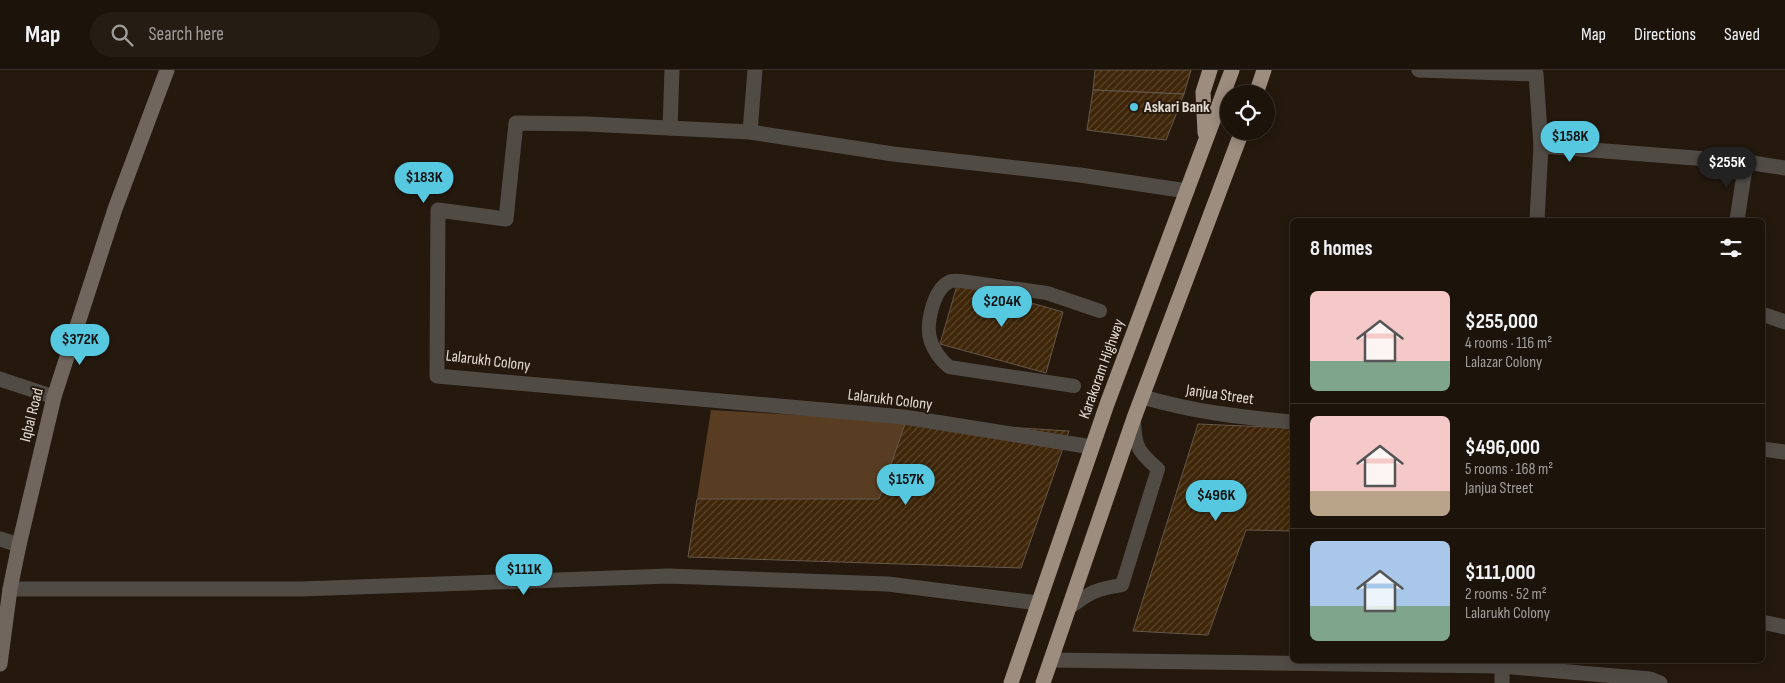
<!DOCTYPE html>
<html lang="en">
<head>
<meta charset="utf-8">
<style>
	:root { --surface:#1c130a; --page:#251c13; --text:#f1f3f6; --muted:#a09e9c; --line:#3a322b; --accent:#56c9e1 }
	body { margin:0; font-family:"Sofia Sans Condensed",sans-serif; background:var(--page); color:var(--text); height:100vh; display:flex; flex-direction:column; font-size:19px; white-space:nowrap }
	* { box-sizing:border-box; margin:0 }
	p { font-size:16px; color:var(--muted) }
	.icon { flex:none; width:28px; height:28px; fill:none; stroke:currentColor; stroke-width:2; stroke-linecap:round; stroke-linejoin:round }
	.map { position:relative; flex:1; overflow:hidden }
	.side { position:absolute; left:1290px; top:148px; width:475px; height:445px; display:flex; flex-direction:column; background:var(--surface); border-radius:8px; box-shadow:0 2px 12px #0003,0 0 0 1px var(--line) }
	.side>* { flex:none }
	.controls { position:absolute; left:1220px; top:15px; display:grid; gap:10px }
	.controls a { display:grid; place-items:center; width:55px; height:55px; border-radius:50%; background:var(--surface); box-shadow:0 2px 12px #0003,0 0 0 1px var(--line); font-size:25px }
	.price { position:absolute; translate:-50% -42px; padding:0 11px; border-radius:18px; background:var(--accent); color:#111; font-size:16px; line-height:32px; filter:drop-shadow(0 1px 2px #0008) }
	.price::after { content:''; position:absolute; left:50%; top:30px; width:15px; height:11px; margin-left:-8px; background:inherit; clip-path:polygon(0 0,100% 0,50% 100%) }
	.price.selected { background:#222; color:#fff }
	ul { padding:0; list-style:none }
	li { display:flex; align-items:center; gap:15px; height:125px; padding:0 20px }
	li+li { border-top:1px solid var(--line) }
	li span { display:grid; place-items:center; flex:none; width:140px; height:100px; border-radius:8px; color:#555 }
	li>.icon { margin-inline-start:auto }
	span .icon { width:60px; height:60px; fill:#fffc; stroke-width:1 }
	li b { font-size:21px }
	h2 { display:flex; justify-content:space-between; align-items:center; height:60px; padding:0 20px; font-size:21px }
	header { display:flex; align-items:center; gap:30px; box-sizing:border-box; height:70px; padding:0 25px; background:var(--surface); border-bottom:1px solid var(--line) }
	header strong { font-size:24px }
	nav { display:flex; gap:28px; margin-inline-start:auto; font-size:18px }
	.search { width:350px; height:45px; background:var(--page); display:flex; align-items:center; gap:12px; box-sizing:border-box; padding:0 18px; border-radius:28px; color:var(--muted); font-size:19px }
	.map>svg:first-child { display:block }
	.pitch { fill:#583d22 }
	.building { fill:url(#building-hatch); stroke:#65584b }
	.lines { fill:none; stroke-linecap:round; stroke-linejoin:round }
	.lane { stroke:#514b46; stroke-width:14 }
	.street { stroke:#514b46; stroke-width:15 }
	.secondary { stroke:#70665d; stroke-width:15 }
	.highway { stroke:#9c8d7f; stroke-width:15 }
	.poi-dot { fill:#56c9e1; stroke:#25190e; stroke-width:2 }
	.labels { text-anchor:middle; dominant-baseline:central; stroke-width:4; stroke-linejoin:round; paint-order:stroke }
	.poi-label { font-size:16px; font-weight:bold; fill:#e3dbd3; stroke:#25190e; text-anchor:start }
	.street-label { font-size:16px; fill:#e3dbd3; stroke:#25190e }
</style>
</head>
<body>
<header>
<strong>Map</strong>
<div class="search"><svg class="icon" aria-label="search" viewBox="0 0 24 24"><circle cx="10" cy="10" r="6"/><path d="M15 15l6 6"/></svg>Search here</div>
<nav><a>Map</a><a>Directions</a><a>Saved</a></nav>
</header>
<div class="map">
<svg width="1785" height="613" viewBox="0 0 1785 613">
	<defs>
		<pattern id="building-hatch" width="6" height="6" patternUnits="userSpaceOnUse" patternTransform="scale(1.25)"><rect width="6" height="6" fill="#3f2609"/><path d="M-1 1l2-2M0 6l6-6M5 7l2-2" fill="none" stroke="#5b452c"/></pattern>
	</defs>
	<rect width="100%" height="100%" fill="#25190e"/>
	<polygon class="pitch" points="711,340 906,351 879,429 697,429"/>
	<g class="building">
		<polygon points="1095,0 1191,0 1184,24 1093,20"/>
		<polygon points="1093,20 1184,24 1166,70 1087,60"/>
		<polygon points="958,212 1063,242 1046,303 940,274"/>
		<polygon points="906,351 1069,361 1021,498 688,487 697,429 879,429"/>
		<polygon points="1198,354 1292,358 1292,461 1246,460 1208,565 1133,561"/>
	</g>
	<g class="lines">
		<g class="lane">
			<path d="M 1074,316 L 949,297 C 941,290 935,283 931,272 C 925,256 933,220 949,212 C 952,210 957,211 961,211 L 1047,223 L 1100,241"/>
			<path d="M 1069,538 C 1090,522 1096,519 1122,515 L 1158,399 C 1139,382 1135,378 1134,352"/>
		</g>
		<g class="street">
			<polyline points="1419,0 1536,4 1541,76 1746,92 1785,98"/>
			<polyline points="670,58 672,0"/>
			<polyline points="750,62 755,0"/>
			<polyline points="1537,150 1541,76"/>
			<polyline points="1737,150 1746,92"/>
			<polyline points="1762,244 1785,252"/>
			<polyline points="0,309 54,327"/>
			<path d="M 1143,327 C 1194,342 1240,347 1292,352"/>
			<polyline points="1092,377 904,347 437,306 438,140 506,149 516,53 587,54 750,62 893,84 1080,105 1187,121"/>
			<polyline points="1762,379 1785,382"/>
			<polyline points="0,469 19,475"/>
			<polyline points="10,519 301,519 669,506 888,514 1038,533"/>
			<polyline points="1762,552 1785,557"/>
			<polyline points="1051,590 1502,596 1650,609 1660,613"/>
			<polyline points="1502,613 1502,590"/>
		</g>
		<polyline class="secondary" points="0,594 10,519 19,475 54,327 115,139 167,0"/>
		<g class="highway">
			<polyline points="1256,24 1264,0"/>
			<polyline points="1205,63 1203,22 1210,0"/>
			<polyline points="1011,613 1107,334 1232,0"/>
			<polyline points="1043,613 1134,348 1242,61"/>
		</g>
	</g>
	<circle class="poi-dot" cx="1134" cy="37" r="5"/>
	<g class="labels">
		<g class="poi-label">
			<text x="1144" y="37">Askari Bank</text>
		</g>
		<g class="street-label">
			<text transform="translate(488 291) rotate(7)">Lalarukh Colony</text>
			<text transform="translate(1102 299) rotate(-70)">Karakoram Highway</text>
			<text transform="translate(1220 325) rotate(8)">Janjua Street</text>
			<text transform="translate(890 330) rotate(7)">Lalarukh Colony</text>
			<text transform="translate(32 345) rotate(-76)">Iqbal Road</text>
		</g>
	</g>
</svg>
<div class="controls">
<a><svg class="icon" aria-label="locate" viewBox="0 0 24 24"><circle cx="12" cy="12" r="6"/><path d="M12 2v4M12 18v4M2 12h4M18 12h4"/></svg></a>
</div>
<b class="price" style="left:1570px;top:93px">$158K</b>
<b class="price selected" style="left:1727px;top:119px">$255K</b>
<b class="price" style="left:424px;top:134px">$183K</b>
<b class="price" style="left:1002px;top:258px">$204K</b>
<b class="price" style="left:80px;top:296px">$372K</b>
<b class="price" style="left:906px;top:436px">$157K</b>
<b class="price" style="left:1216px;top:452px">$496K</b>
<b class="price" style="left:524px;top:526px">$111K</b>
<section class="side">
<h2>8 homes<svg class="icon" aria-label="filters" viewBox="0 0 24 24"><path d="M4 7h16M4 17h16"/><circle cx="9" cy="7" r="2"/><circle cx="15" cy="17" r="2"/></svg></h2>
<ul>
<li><span style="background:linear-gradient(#f6c9c9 70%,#7fa58c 0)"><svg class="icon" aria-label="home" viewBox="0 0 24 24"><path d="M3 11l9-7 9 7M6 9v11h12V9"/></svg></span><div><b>$255,000</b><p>4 rooms · 116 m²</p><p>Lalazar Colony</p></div></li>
<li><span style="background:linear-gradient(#f6c9c9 75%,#b9a48a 0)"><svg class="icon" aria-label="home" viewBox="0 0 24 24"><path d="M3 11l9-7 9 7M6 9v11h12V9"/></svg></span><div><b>$496,000</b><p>5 rooms · 168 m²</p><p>Janjua Street</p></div></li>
<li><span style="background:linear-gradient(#a9c7e8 65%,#7fa58c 0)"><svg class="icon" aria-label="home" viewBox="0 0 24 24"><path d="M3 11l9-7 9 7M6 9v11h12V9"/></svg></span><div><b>$111,000</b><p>2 rooms · 52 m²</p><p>Lalarukh Colony</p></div></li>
</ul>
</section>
</div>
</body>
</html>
